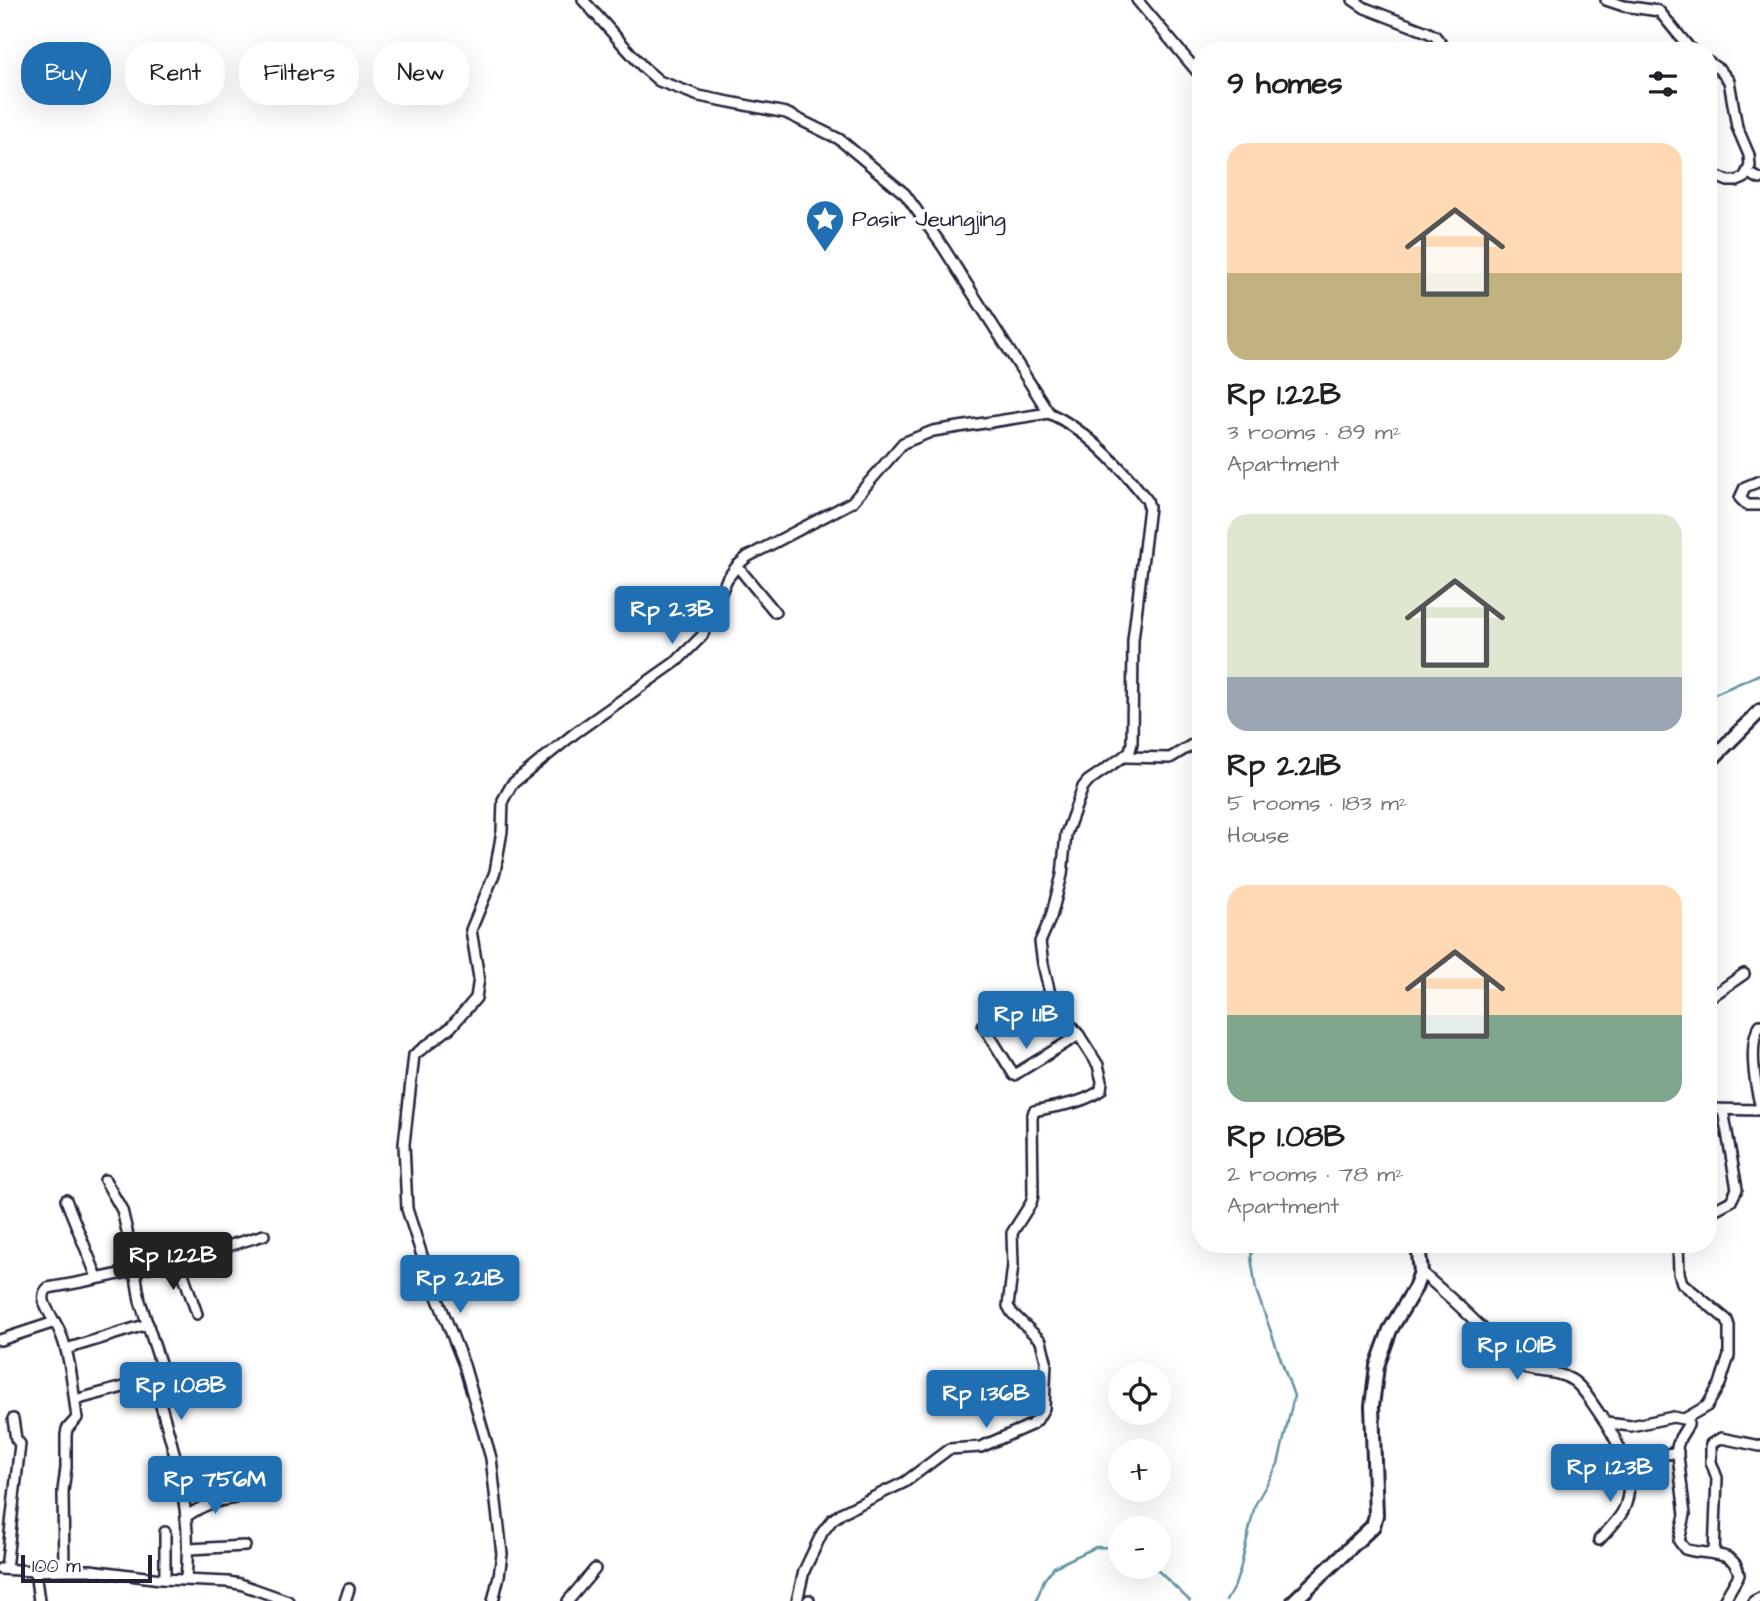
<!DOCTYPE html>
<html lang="en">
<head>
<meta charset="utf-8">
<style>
	:root { --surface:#fff; --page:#f6f6f6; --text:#202124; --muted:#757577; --accent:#1f6fb2 }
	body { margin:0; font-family:"Architects Daughter",sans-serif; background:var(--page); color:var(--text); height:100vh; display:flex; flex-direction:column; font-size:26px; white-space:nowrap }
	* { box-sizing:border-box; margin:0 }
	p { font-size:23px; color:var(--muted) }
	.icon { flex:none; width:38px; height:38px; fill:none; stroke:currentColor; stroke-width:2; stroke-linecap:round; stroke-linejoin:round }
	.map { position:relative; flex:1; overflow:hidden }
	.drawer { position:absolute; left:1192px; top:42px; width:525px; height:1211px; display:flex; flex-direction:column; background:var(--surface); border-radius:28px; box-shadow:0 7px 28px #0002 }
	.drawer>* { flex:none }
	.hud { position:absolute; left:21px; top:42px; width:665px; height:63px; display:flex; gap:14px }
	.controls { position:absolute; left:1108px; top:1362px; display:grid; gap:14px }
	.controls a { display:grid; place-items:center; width:63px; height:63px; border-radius:50%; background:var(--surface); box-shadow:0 7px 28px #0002; font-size:35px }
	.scale { position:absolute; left:21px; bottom:18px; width:131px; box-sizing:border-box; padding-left:7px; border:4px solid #22223b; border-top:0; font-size:19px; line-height:24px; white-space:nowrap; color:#22223b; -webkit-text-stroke:5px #fff; paint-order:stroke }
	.price { position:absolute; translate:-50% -60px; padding:0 16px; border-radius:7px; background:var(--accent); color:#fff; font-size:23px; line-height:46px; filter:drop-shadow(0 2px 4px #0008) }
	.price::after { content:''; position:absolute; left:50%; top:42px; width:21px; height:16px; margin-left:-10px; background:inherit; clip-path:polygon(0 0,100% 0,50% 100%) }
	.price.on { background:#222; color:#fff }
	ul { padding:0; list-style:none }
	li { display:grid; align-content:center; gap:14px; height:371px; padding:0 35px }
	li span { display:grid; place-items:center; height:217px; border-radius:21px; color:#555 }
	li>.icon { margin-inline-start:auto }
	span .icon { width:126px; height:126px; fill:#fffc; stroke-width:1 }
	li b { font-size:30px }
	h2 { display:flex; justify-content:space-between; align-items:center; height:84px; padding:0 35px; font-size:30px }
	.chip { padding:0 24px; border-radius:28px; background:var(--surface); box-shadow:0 7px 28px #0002; font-size:24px; line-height:63px }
	.chip.on { background:var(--accent); color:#fff }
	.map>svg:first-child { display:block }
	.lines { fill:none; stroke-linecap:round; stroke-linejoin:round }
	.stream { stroke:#6394a2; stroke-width:2.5 }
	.street-casing { stroke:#22223b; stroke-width:14 }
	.secondary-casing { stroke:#22223b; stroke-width:18 }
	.street { stroke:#fff; stroke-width:9 }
	.secondary { stroke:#fff; stroke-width:12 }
	.labels { text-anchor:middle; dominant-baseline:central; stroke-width:7; stroke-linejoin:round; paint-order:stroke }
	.poi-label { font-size:23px; fill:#22223b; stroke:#fff; text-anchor:start }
</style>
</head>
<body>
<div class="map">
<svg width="1760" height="1601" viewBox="0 0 1760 1601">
	<rect width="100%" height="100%" fill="#fff"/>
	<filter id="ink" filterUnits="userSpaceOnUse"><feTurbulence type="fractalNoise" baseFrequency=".0143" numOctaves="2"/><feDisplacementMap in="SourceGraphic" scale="14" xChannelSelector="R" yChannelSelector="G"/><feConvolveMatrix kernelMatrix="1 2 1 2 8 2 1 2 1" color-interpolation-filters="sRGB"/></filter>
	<g filter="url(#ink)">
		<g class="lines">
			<g class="stream">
				<polyline points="1708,697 1760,674"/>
				<polyline points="1153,1566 1190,1601"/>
				<polyline points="1036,1601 1044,1580 1054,1567 1096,1547 1120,1548"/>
				<polyline points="1226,1601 1235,1585 1240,1570 1255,1505 1278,1464 1294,1396 1256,1290 1251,1257 1253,1244"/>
			</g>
			<g class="street-casing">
				<g id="street">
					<path d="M 583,0 L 643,67 L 659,81 L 699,96 L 786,113 L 839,139 L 905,194 L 943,247 L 1049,413 C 1087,430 1122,468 1147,500 L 1149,507 L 1133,640 L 1132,743 L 1130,751 L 1123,757 L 1088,781 L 1083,787 L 1066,834 L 1062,875 L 1051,917 L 1040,942 L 1043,964 L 1052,1002 L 1079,1035 L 1098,1065 L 1102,1081 L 1101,1090 C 1083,1104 1056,1106 1034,1111 L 1032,1118 L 1033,1195 L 1031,1203 L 1012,1233 L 1013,1265 L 1008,1306 L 1012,1313 L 1041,1341 L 1046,1361 L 1044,1408 L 1037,1420 L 1031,1425 L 981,1447 L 949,1449 L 905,1482 L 843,1512 L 832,1520 L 822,1533 L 804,1571 L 797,1601"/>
					<polyline points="1137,0 1200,75"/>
					<polyline points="1353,0 1365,8 1427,32 1435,36 1447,51"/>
					<polyline points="1606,0 1624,6 1659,11 1692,51"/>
					<polyline points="1708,62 1720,70 1729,81 1737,127 1749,155 1750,166 1744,178 1737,181 1728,181 1708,173"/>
					<polyline points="1748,173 1760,179"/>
					<polyline points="1760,481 1745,487 1740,498 1747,505 1760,505"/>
					<polyline points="737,566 775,612"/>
					<polyline points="1125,757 1170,758 1200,740"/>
					<polyline points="1708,999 1744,974"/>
					<polyline points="983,1025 1014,1075 1079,1035"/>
					<path d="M 1760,1025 C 1748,1042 1755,1084 1760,1104"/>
					<polyline points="1708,1109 1760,1110"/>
					<polyline points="105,1180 122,1210 136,1270"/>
					<polyline points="66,1200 97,1277"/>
					<polyline points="1708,1213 1731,1201 1737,1189 1723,1110"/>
					<polyline points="1678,1244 1679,1273 1682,1283 1727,1320 1729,1326 1729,1356 1720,1384 1707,1406 1686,1418"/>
					<polyline points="178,1259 197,1314"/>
					<path d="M 135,1271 L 140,1301 L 163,1372 L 161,1377 L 153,1379 C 174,1450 193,1504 186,1579"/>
					<path d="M 1421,1272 C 1442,1290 1464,1310 1484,1330 C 1492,1339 1499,1351 1508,1359 C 1527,1376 1551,1367 1572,1380 C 1583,1387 1591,1402 1599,1413 C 1618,1440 1639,1478 1623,1511 C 1617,1522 1607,1531 1599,1540"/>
					<polyline points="0,1340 55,1322"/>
					<polyline points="66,1349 148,1324"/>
					<polyline points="75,1400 153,1379"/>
					<path d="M 1606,1423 L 1631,1426 L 1673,1417 L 1688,1420 L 1688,1425 L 1680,1438 L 1677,1447 L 1685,1515 L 1679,1541 L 1685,1549 C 1704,1556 1736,1548 1739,1575 L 1724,1601"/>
					<polyline points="1625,1462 1678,1452"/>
					<path d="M 187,1516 C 203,1505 215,1501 235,1498"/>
					<polyline points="189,1549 245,1546"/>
					<polyline points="1714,1554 1717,1478 1711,1462 1711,1444 1721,1438 1760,1446"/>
					<path d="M 0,1569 L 35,1571 L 64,1570 L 63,1491 L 66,1468 L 66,1435 L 67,1429 L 77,1418 C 73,1390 71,1358 60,1332 C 55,1319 35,1299 48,1288 C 121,1276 193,1257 264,1235"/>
					<polyline points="6,1569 20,1444 16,1439 13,1419"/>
					<polyline points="64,1570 90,1570 161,1579 228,1582 240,1584 288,1601"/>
					<polyline points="35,1571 39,1601"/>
					<polyline points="165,1579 165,1532"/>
					<polyline points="345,1601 349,1589"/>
					<polyline points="493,1601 499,1576 502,1554 491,1458 464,1365 428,1274 407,1209 404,1144 414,1055 450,1028 476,998 479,978 471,930 495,872 502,831 503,800 512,784 575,733 677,661 702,636 727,579 737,566 747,557 852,502 903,443 933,431 1049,413"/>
					<polyline points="568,1601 595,1569"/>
					<polyline points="808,1601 809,1600"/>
					<polyline points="1754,1601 1760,1598"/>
				</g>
			</g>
			<g class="secondary-casing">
				<g id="secondary">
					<polyline points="1708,763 1760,711"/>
					<polyline points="1294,1601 1373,1526 1376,1515 1372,1406 1377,1366 1390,1330 1415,1288 1421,1272 1418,1244"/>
				</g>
			</g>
			<use href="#street" class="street"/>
			<use href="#secondary" class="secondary"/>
		</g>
	</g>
	<defs>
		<g id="sight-pin" transform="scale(2.0125)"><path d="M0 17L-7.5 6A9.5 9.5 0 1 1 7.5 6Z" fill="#1f6fb2" stroke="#fff"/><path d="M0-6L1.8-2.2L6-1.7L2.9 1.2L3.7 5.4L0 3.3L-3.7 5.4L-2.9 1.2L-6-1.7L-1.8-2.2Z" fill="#fff"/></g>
	</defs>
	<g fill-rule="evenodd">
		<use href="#sight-pin" x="825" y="219"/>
	</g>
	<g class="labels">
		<g class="poi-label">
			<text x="852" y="219">Pasir Jeungjing</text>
		</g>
	</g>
</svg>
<div class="controls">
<a><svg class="icon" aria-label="locate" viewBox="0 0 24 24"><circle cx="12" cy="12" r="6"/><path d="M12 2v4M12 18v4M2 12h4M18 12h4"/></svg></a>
<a>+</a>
<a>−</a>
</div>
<div class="scale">100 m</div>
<b class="price" style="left:672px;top:646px">Rp 2.3B</b>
<b class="price" style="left:1026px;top:1051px">Rp 1.1B</b>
<b class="price on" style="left:173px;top:1292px">Rp 1.22B</b>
<b class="price" style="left:460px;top:1315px">Rp 2.21B</b>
<b class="price" style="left:1517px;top:1382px">Rp 1.01B</b>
<b class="price" style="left:181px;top:1422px">Rp 1.08B</b>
<b class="price" style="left:986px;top:1430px">Rp 1.36B</b>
<b class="price" style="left:1610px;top:1504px">Rp 1.23B</b>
<b class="price" style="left:215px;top:1516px">Rp 756M</b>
<div class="hud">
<a class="chip on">Buy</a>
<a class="chip">Rent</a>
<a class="chip">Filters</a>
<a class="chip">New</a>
</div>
<section class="drawer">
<h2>9 homes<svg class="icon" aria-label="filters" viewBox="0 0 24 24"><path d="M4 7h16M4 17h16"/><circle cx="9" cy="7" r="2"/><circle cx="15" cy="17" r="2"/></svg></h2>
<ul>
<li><span style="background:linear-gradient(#ffd9b3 60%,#c2b280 0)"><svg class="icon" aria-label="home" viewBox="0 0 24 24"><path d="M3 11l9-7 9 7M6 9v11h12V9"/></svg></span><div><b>Rp 1.22B</b><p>3 rooms · 89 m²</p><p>Apartment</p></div></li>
<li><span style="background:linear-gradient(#dfe7d0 75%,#9aa5b1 0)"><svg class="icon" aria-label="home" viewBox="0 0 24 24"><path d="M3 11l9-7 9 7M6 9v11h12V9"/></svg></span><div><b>Rp 2.21B</b><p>5 rooms · 183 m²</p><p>House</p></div></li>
<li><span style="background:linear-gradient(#ffd9b3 60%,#7fa58c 0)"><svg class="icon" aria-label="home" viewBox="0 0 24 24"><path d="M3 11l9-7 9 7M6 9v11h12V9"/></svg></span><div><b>Rp 1.08B</b><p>2 rooms · 78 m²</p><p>Apartment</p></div></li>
</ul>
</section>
</div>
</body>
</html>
